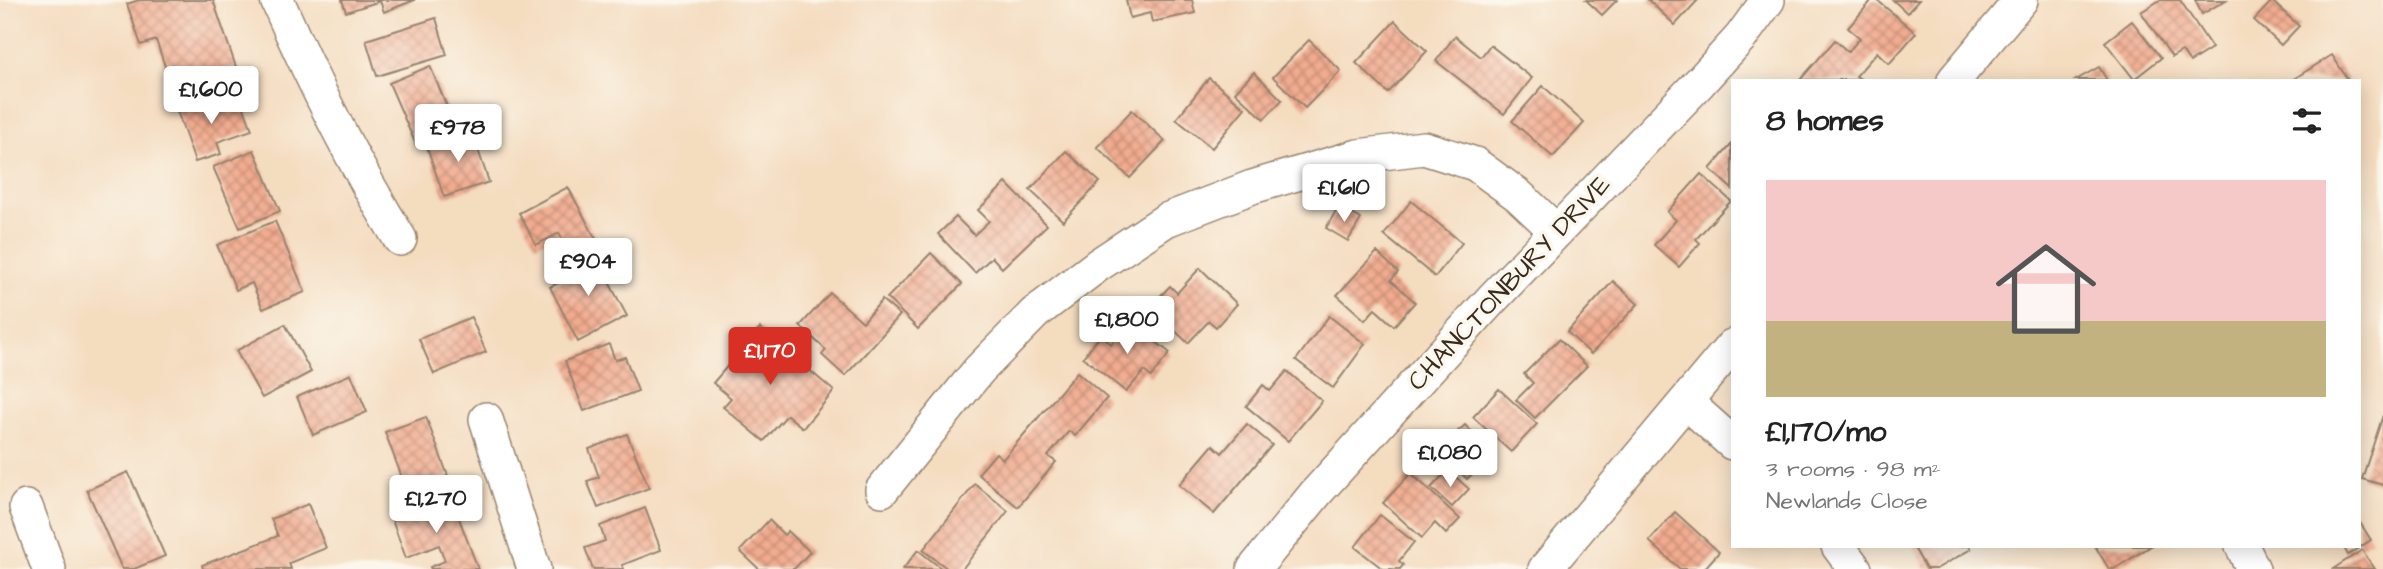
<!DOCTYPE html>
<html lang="en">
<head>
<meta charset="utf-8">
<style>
	:root { --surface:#fff; --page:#f2f2f2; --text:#222; --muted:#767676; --accent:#d93025 }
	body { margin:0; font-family:"Architects Daughter",sans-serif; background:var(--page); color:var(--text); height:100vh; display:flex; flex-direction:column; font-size:26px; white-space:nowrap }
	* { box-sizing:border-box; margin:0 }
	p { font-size:23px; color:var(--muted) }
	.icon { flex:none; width:38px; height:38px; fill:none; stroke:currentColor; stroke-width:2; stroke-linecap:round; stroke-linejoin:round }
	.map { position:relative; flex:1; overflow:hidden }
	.drawer { position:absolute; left:1731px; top:79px; width:630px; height:469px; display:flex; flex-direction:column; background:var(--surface); border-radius:0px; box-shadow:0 4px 18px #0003 }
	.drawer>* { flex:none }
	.price { position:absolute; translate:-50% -60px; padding:0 16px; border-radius:7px; background:#fff; color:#222; font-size:23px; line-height:46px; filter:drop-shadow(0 2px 4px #0008) }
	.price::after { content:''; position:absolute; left:50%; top:42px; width:21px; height:16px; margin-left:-10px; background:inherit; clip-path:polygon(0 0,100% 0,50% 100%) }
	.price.current { background:var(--accent); color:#fff }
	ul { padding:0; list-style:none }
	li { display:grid; align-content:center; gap:14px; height:371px; padding:0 35px }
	li span { display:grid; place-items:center; height:217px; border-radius:0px; color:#555 }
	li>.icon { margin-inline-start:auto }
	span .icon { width:126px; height:126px; fill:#fffc; stroke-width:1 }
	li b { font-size:30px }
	h2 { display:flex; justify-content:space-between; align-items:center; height:84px; padding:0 35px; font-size:30px }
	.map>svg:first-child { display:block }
	.building { fill:url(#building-cross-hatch) }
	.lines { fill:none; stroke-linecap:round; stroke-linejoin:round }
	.minor-casing { stroke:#98836e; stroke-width:36 }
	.minor { stroke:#fff; stroke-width:33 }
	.labels { text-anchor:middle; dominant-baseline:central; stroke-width:7; stroke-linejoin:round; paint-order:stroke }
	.street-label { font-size:26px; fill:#3b2a1e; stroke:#fbf7ec }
</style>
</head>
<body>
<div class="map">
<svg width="2383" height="569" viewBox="0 0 2383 569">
	<defs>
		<pattern id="building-cross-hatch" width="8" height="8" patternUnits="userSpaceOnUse" patternTransform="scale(1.75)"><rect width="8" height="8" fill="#f2ac90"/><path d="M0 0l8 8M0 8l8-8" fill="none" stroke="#c58c75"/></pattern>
	</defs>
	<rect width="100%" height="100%" fill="#fbf7ec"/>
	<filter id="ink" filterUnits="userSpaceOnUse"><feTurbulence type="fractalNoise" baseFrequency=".0143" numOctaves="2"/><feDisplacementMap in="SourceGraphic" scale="14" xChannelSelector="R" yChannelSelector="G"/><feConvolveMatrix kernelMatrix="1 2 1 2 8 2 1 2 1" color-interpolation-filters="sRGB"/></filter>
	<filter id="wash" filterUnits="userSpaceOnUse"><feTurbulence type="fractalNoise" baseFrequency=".00686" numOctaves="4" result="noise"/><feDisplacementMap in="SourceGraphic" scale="28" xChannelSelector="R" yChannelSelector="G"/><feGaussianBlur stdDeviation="1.57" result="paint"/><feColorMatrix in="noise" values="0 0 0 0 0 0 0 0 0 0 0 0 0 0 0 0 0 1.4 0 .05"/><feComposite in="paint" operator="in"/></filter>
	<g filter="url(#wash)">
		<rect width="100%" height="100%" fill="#f4dcbf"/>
		<g id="blocks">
			<g class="building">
				<polygon points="139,0 213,0 236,67 215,74 219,85 176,99 156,40 141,45 127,4"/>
				<polygon points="342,0 415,0 384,12 380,1 346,12"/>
				<polygon points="1126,0 1192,0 1195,13 1152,22 1150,13 1130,18"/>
				<polygon points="1586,0 1617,0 1602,15"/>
				<polygon points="1648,0 1698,0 1675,25"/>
				<polygon points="1872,0 1877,0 1916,33 1889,64 1877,52 1856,76 1862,80 1800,80 1835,40 1848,52 1860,38 1848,28"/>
				<polygon points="1893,0 1919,0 1907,13"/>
				<polygon points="2160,0 2180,0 2212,48 2190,62 2182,51 2172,57 2141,12"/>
				<polygon points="2195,0 2226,0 2202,14"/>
				<polygon points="2272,1 2299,26 2281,45 2254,20"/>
				<polygon points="436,18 447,55 377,76 366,40"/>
				<polygon points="1395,21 1427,51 1388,93 1356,63"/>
				<polygon points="2132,21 2161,58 2134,79 2105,42"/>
				<polygon points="1455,36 1481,57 1490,45 1532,78 1504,114 1436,61"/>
				<polygon points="1309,40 1341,71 1305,108 1273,77"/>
				<polygon points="2332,55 2348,80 2292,80"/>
				<polygon points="430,66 456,128 416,145 389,83"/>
				<polygon points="2099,67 2107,80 2076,80"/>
				<polygon points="1254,72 1282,100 1264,119 1235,92"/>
				<polygon points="1209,78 1245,108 1212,148 1176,119"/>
				<polygon points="1543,86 1584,123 1553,157 1512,121"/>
				<polygon points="210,96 214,109 241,100 252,130 217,142 221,154 195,162 176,108"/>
				<polygon points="1132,110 1165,141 1130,178 1097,147"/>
				<polygon points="472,132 489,182 444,197 427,147"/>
				<polygon points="1732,144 1732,189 1710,169"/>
				<polygon points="254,150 280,211 240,228 213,167"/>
				<polygon points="1066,151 1100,182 1063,221 1030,190"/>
				<polygon points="1701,174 1731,201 1696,239 1700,243 1679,267 1654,245 1676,220 1667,212"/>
				<polygon points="1006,183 1047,225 1002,268 992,257 975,273 938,234 956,217 974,235 989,221 978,210"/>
				<polygon points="568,187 597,241 570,255 559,233 536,245 519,213"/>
				<polygon points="1411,201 1462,243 1435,277 1384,235"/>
				<polygon points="1339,206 1361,219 1348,241 1326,228"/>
				<polygon points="275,221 305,292 263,309 252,283 236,290 217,245"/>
				<polygon points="591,248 627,316 578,342 550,287 577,273 569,259"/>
				<polygon points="1377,252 1398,272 1391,280 1415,302 1394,326 1375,309 1365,320 1337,295"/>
				<polygon points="931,253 962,284 918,329 887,298"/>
				<polygon points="1200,268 1237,304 1216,327 1209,321 1188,343 1150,307 1170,286 1177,293"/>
				<polygon points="1613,281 1638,304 1591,354 1567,332"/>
				<polygon points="830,293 863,322 882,300 900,315 845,376 822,355 826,350 800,326"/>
				<polygon points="1329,316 1365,344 1333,388 1296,360"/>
				<polygon points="471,317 486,352 434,374 419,339"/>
				<polygon points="1130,321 1170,353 1151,377 1144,371 1126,392 1083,357 1101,335 1111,344"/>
				<polygon points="285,324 311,372 262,398 236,351"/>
				<polygon points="760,328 834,391 803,428 787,415 764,441 723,407 731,398 713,383"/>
				<polygon points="1559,339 1587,366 1535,418 1516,400 1533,383 1524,374"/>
				<polygon points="609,344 615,360 625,357 638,391 584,411 565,361"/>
				<polygon points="1287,371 1322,401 1288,441 1246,406 1263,385 1270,391"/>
				<polygon points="1077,372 1107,398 1075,436 1069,431 1048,456 1056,462 1018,507 978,474 996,453 1003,459"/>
				<polygon points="351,374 367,412 313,435 297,397"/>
				<polygon points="1499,389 1537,424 1511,452 1473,417"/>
				<polygon points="2383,415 2383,485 2362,479"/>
				<polygon points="426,417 448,476 407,491 385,432"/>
				<polygon points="1247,424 1272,445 1214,514 1179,485 1213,445 1222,453"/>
				<polygon points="1465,425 1493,453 1467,479 1438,450"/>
				<polygon points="627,434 649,488 598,508 587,481 599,477 589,449"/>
				<polygon points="1448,470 1469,489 1452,507 1431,488"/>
				<polygon points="128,472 165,556 134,569 122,569 87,490"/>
				<polygon points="1411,473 1460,519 1446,534 1435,523 1422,538 1383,503"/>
				<polygon points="975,484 1008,511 962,569 948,569 923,550"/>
				<polygon points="451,497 478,569 431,569 430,567 445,561 439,545 406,558 392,520"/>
				<polygon points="308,504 326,548 289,563 291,569 203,569 202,565 278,536 271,519"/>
				<polygon points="645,508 661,550 622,565 624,569 593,569 585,548 605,541 600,526"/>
				<polygon points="1675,512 1719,552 1704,569 1680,569 1649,541"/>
				<polygon points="1380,515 1414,542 1399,561 1403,565 1400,569 1383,569 1355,547"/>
				<polygon points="769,520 784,535 788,531 810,552 794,569 759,569 740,551"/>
				<polygon points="2359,521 2371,540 2348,555 2343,546 2359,546"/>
				<polygon points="1913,546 1969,546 1971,549 1936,569 1926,569"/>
				<polygon points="2095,546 2151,546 2114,569 2109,569"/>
				<polygon points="918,550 942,569 903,569"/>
				<polygon points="2362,550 2375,569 2333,569"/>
			</g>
		</g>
	</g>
	<g filter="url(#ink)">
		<use href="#blocks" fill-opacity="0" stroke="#98836e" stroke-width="2"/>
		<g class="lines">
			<g class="minor-casing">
				<g id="minor">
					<path d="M 277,0 C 313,82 353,163 400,239"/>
					<polyline points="1954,80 2021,0"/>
					<polyline points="1686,402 1732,443"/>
					<polyline points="486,419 534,569"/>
					<polyline points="882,490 979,370 1035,313 1098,265 1166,220 1252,187 1358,156 1424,148 1475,164 1519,196 1556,231"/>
					<polyline points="26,507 49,569"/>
					<polyline points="1838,546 1855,569"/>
					<polyline points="2242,546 2253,569"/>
					<polyline points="1254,569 1316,493 1491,300 1700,82 1741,37 1768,0"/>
					<polyline points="1545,569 1732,346"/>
				</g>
			</g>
			<use href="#minor" class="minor"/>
		</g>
	</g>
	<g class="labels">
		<g class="street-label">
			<text transform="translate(1509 283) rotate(-47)">CHANCTONBURY DRIVE</text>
		</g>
	</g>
</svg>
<b class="price" style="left:211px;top:126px">£1,600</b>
<b class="price" style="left:458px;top:164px">£978</b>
<b class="price" style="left:1344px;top:224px">£1,610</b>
<b class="price" style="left:588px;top:298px">£904</b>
<b class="price" style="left:1127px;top:356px">£1,800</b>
<b class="price current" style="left:770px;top:387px">£1,170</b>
<b class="price" style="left:1450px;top:489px">£1,080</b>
<b class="price" style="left:436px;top:535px">£1,270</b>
<section class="drawer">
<h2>8 homes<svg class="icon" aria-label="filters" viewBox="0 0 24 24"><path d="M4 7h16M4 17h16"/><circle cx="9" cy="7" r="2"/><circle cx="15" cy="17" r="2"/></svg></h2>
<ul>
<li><span style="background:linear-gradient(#f6c9c9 65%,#c2b280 0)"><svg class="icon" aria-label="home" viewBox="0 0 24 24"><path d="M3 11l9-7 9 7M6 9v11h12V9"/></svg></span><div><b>£1,170/mo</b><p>3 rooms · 98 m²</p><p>Newlands Close</p></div></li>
</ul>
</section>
</div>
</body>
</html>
